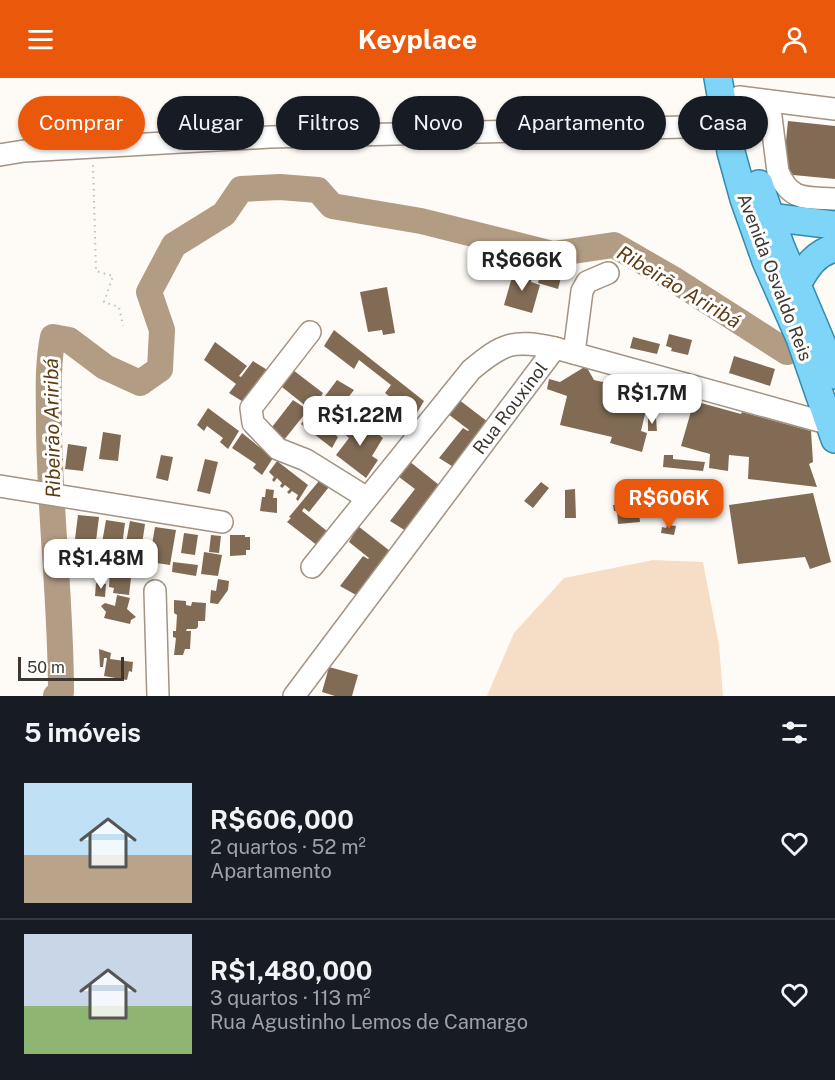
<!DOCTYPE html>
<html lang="pt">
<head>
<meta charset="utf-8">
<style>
	:root { --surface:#171b24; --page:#242831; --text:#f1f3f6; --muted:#9ea1a6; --line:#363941; --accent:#ea580c }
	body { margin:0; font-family:"Public Sans",sans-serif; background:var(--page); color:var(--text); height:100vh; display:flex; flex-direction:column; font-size:22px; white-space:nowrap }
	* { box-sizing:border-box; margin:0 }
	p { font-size:20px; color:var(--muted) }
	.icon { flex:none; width:33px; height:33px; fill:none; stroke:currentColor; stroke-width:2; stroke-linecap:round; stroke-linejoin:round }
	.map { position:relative; height:618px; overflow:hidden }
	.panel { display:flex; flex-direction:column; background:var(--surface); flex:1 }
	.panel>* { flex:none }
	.guide { position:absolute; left:18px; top:18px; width:800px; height:54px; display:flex; gap:12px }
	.scale { position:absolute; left:18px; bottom:15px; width:106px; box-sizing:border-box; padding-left:6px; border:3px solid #3e3731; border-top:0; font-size:16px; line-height:21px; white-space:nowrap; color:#3e3731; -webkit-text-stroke:4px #fff; paint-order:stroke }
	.price { position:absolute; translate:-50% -51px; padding:0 14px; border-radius:12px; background:#fff; color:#222; font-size:20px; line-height:39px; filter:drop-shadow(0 2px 3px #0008) }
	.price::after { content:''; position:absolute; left:50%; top:36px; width:18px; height:14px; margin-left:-9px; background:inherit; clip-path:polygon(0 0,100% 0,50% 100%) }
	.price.on { background:var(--accent); color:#fff }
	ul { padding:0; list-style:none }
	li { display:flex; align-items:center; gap:18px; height:150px; padding:0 24px }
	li+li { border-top:2px solid var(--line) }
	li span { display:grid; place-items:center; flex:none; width:168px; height:120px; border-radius:0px; color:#555 }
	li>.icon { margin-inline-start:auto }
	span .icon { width:72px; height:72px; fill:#fffc; stroke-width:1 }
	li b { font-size:26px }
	h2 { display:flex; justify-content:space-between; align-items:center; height:72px; padding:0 24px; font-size:26px }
	.chip { padding:0 21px; border-radius:27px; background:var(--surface); box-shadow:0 2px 4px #0004; font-size:21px; line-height:54px }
	.chip.on { background:var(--accent); color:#fff }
	header { display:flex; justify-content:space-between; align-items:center; height:78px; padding:0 24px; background:var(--accent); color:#fff; font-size:27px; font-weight:700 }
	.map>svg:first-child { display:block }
	.green { fill:#f6dec6 }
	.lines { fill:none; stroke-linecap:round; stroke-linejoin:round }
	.river { stroke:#b39c84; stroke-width:26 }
	.building { fill:#816b54 }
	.minor-casing { stroke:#a39383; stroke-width:24 }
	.major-casing { stroke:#308cae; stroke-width:30 }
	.path { stroke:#c2beb9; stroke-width:2; stroke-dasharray:1.5 4.5; stroke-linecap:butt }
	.minor { stroke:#fff; stroke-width:21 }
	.major { stroke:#7fd5f7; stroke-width:27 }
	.labels { text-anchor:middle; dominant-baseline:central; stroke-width:6; stroke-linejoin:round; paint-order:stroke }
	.street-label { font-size:18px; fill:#3e3731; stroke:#fff }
	.water-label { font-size:20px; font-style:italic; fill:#5e3b11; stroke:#fff }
</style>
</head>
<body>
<header><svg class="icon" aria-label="menu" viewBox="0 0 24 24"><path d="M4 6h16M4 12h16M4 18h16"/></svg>Keyplace<svg class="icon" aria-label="person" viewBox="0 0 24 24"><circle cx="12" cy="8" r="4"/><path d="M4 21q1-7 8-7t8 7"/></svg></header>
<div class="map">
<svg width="835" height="618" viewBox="0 0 835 618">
	<rect width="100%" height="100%" fill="#fefbf7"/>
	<polygon class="green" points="653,482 703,484 719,567 723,618 487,618 514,555 564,500"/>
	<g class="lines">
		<path class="river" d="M 56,618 L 61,614 C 61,526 50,438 49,350 C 49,319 47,288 53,259 L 69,262 L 105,289 L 140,305 L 160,291 L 162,252 L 149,214 L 174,167 L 224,136 L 241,111 L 280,109 L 318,112 L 332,128 L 421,143 L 553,176 L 614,167 L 673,201 L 787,274"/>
	</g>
	<g class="building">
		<polygon points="788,43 835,48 835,101 793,97 784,83"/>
		<polygon points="565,184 558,211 538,205 541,193 549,196 551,188"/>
		<polygon points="510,192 532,199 531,204 540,207 532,235 504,227 512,199 508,198"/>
		<polygon points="387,209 395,255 383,257 382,252 368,254 360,214"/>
		<polygon points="334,252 424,323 415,338 385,315 391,307 359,282 354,291 324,268"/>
		<polygon points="669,256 692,262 688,277 671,273 672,270 666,268"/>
		<polygon points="633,259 660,266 657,276 630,270"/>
		<polygon points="215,264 247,288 239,298 241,299 253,283 269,293 245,325 229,315 236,306 204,282"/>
		<polygon points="734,278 775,291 770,308 729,295"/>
		<polygon points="586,288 594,302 650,315 641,353 647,355 642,374 610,365 612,359 560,347 567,318 547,311 549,301 560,304"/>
		<polygon points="293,292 323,315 312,333 282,309"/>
		<polygon points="337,302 354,312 329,344 313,334"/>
		<polygon points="458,321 488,344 455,390 439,380 463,350 468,353 469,352 448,336"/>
		<polygon points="293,322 308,332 284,362 269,353"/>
		<polygon points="694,323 741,336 742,334 811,353 813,384 809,386 817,409 748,401 749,379 729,377 728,393 709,390 710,376 681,368"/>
		<polygon points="208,330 239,353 228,371 220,364 223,360 207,348 204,353 197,347"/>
		<polygon points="309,336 324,348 327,344 334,350 331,353 338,359 332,370 301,346"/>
		<polygon points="353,337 383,360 372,378 378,382 366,400 336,377 349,360 342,354"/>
		<polygon points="656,340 657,353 648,353 648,341"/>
		<polygon points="103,354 121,357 118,383 99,381"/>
		<polygon points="242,355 273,380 262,397 253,390 256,386 232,370"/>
		<polygon points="68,366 87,369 83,393 65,391"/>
		<polygon points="161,377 173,379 168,403 156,400"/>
		<polygon points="664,377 673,377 673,381 705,384 703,393 663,389"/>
		<polygon points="205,381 218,384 210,416 197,413"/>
		<polygon points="277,383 308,407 298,423 296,421 298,417 292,413 289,416 287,414 290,411 285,407 282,410 280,408 282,405 277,400 274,404 272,402 274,399 269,394"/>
		<polygon points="409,383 439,407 435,412 437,413 406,453 390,443 415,411 399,399"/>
		<polygon points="324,397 333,404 309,434 304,430 302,433 327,453 318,468 287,444 291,440 289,439"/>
		<polygon points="541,404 549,410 533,430 524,423"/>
		<polygon points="622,410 622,413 636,412 638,429 635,432 635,434 639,434 640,444 618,446 617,433 614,433 613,427 616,427 615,411"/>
		<polygon points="266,411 274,412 273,420 277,420 277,435 260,433 262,419 265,419"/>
		<polygon points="575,411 576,440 565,440 565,412"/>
		<polygon points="813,415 831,484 810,491 805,479 738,486 729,427"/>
		<polygon points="78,437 99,439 96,463 75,461"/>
		<polygon points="106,442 125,445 122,468 102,465"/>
		<polygon points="130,443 145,446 141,473 125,470"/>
		<polygon points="667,447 676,448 674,457 661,455 662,449 666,450"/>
		<polygon points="358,448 390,473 356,517 340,508 363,478 368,481 369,480 349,464"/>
		<polygon points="155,449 176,452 170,487 149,484"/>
		<polygon points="184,455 198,457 195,477 181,475"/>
		<polygon points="211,457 221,458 219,475 209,474"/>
		<polygon points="230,457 245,457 245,459 250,459 250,472 246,472 246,477 230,478"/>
		<polygon points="204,474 222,477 218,498 201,496"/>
		<polygon points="98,475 121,478 119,487 96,484"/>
		<polygon points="173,484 198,487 196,498 172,494"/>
		<polygon points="110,489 130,491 129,500 131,500 129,517 113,515 114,510 109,509"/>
		<polygon points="218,501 229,503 228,512 218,526 210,525 211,512 216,513"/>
		<polygon points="96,505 106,506 105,519 95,518"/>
		<polygon points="117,517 130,520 127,531 136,539 131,542 130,546 104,540 106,534 101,528 105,525 115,528"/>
		<polygon points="174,522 186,523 186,527 191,528 192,524 206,525 205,543 198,543 198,549 196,551 187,551 186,553 191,553 190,571 185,571 183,577 174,577 176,560 173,559 173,553 176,553 177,537 174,535"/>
		<polygon points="99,571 111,575 110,581 133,584 132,594 129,593 127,602 104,598 107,580 104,580 103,589 100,589"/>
		<polygon points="329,589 358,597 352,618 335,618 322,614"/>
	</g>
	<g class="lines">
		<g class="minor-casing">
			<g id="minor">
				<polyline points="739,19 835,31"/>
				<path d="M 769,23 L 778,94 C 791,124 806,119 835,121"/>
				<polyline points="0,77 24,73 270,59 726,48"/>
				<polyline points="310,254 251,330 253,345 278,371 306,382 367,420"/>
				<polyline points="574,275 582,213 587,204 608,195"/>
				<polyline points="0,408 222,444"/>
				<path d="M 312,489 L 471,292 C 503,265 513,261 555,270"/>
				<polyline points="155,513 158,618"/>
				<polyline points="294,618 555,270 830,346"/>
			</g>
		</g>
		<g class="major-casing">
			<g id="major">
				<polyline points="718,0 731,74 744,121 766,183 800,260 835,361"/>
				<polyline points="759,106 780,167 835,297"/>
				<polyline points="769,139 835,147"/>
				<path d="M 797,206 C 807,189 815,175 835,170"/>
			</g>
		</g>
		<polyline class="path" points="93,87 96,193 113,198 104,224 119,229 123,248"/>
		<use href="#minor" class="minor"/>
		<use href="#major" class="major"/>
	</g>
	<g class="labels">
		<g class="street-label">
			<text transform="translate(775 199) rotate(69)">Avenida Osvaldo Reis</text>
			<text transform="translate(510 330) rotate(-53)">Rua Rouxinol</text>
		</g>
		<g class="water-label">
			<text transform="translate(679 209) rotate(31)">Ribeirão Ariribá</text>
			<text transform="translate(52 350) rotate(-91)">Ribeirão Ariribá</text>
		</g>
	</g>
</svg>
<div class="scale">50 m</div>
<b class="price" style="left:522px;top:214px">R$666K</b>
<b class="price" style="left:652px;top:347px">R$1.7M</b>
<b class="price" style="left:360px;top:369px">R$1.22M</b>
<b class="price on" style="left:669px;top:452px">R$606K</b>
<b class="price" style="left:101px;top:512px">R$1.48M</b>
<div class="guide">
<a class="chip on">Comprar</a>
<a class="chip">Alugar</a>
<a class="chip">Filtros</a>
<a class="chip">Novo</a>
<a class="chip">Apartamento</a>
<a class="chip">Casa</a>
</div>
</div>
<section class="panel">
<h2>5 imóveis<svg class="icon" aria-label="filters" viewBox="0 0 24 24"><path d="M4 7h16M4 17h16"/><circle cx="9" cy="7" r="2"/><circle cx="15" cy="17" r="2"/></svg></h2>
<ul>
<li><span style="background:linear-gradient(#bfe0f5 60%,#b9a48a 0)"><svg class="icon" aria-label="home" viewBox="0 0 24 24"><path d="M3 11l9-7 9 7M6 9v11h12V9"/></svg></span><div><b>R$606,000</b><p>2 quartos · 52 m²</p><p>Apartamento</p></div><svg class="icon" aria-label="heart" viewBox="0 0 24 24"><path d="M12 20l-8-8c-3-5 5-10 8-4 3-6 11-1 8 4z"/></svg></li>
<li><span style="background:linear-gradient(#c9d6e8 60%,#8fb573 0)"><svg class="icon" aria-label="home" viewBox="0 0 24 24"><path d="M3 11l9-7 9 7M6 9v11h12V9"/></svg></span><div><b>R$1,480,000</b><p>3 quartos · 113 m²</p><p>Rua Agustinho Lemos de Camargo</p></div><svg class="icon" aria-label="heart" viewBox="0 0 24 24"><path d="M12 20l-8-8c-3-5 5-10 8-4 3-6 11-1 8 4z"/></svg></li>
</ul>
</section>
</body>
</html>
